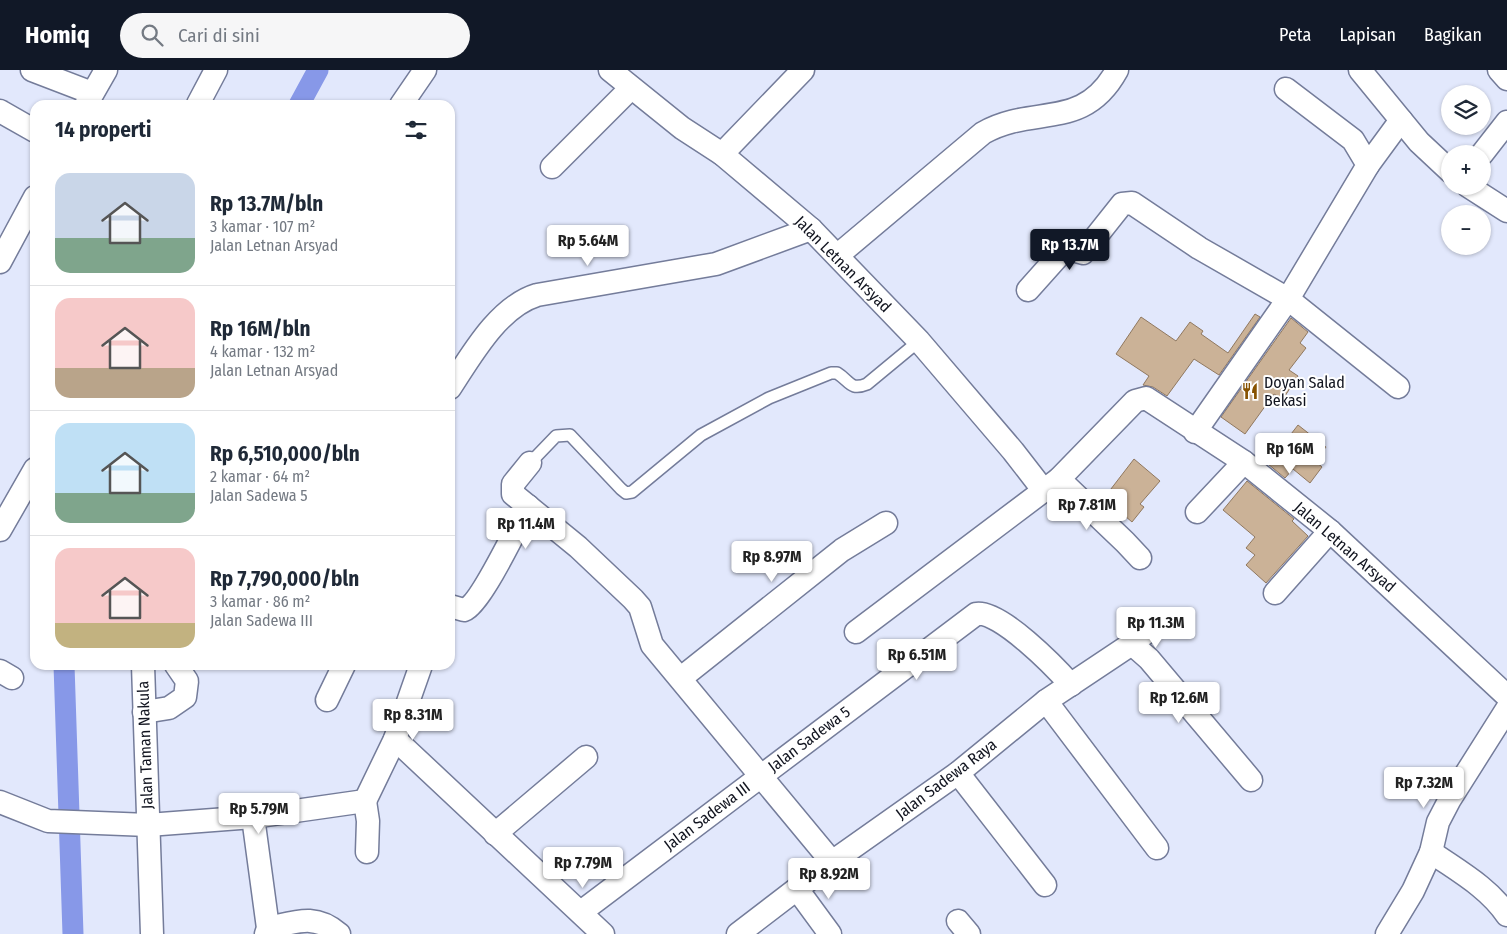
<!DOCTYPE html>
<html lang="id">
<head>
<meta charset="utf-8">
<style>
	:root { --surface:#fff; --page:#f6f6f7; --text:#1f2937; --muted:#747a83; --line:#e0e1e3; --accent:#111827 }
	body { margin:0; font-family:"Fira Sans Condensed",sans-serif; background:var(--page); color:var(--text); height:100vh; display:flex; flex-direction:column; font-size:19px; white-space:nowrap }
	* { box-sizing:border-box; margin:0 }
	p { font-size:16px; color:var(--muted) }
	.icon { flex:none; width:28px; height:28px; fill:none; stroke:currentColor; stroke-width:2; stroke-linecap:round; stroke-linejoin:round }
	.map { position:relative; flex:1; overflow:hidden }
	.drawer { position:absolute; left:30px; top:30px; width:425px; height:570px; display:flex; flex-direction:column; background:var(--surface); border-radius:15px; box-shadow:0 1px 4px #0004 }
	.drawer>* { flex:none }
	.fabs { position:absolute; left:1441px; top:15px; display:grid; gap:10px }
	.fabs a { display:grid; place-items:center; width:50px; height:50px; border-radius:50%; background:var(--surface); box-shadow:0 1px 4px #0004; font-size:25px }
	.price { position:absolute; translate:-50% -42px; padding:0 11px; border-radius:5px; background:#fff; color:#222; font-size:16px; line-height:32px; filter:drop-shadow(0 1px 2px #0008) }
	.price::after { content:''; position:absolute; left:50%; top:30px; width:15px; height:11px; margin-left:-8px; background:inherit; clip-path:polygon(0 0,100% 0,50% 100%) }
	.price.active { background:var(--accent); color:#fff }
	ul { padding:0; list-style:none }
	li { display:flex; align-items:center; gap:15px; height:125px; padding:0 25px }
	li+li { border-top:1px solid var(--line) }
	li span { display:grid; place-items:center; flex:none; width:140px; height:100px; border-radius:15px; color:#555 }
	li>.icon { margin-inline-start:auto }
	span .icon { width:60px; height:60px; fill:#fffc; stroke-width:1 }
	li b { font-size:21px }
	h2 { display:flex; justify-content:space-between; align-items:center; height:60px; padding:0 25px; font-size:21px }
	header { display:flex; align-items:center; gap:30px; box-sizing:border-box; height:70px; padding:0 25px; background:var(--accent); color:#fff }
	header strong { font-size:24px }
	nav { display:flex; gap:28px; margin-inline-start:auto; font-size:18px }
	.search { width:350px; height:45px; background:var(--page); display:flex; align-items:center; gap:12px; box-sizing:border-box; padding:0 18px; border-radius:28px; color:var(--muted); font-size:19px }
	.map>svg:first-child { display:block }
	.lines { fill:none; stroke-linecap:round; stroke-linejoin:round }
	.canal { stroke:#8798e8; stroke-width:21 }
	.building { fill:#cbb297; stroke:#90785f }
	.service-casing { stroke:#747c9a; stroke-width:14 }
	.minor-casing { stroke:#747c9a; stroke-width:25 }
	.service { stroke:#fff; stroke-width:11 }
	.minor { stroke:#fff; stroke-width:22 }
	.labels { text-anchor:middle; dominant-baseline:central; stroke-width:4; stroke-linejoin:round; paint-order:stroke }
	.street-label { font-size:16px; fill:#11141f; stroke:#fff }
	.poi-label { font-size:16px; fill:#11141f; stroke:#fff; text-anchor:start }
</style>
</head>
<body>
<header>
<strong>Homiq</strong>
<div class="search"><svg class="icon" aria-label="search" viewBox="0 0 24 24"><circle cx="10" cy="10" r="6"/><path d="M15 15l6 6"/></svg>Cari di sini</div>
<nav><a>Peta</a><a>Lapisan</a><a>Bagikan</a></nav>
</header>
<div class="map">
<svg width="1507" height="864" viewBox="0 0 1507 864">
	<rect width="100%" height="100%" fill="#e2e8fc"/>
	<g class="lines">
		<g class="canal">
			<polyline points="299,35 318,0"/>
			<polyline points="64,595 73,864"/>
		</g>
	</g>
	<g class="building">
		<polygon points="1255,244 1260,247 1219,305 1194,289 1167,326 1153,317 1143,315 1149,306 1116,284 1141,247 1176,271 1190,252 1203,261 1201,264 1228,283"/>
		<polygon points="1291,248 1308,262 1300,273 1306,278 1289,300 1298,306 1283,329 1274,324 1245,364 1221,347"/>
		<polygon points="1298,355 1326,377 1315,391 1322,397 1310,413 1293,399 1285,408 1268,394"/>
		<polygon points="1134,389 1160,411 1140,434 1144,437 1132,452 1104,428"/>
		<polygon points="1247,411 1294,449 1292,451 1308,466 1266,513 1246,495 1255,485 1246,478 1255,467 1223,440"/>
	</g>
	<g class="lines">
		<g class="service-casing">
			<path id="service" d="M 530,393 L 556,366 L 570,365 L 621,419 L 626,423 L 632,422 L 701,365 L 769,328 L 831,303 L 837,303 C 850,311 850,321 867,314 L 919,271"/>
		</g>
		<g class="minor-casing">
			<g id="minor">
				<polyline points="32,0 92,23"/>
				<polyline points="610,0 682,58 722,84 811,159 919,271 1013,381 1044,421"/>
				<polyline points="1360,0 1419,72 1450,101"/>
				<polyline points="1499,0 1507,9"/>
				<polyline points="198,34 216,0"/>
				<polyline points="86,35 106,0"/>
				<polyline points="401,35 425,0"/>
				<polyline points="0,41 35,61"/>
				<polyline points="722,84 803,0"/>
				<polyline points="1482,84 1507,52"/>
				<polyline points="1368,95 1401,50"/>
				<polyline points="552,97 631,18"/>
				<polyline points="1468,116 1507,141"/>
				<path d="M 838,185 L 983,63 C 1034,34 1083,62 1117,0"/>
				<polyline points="0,192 35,127"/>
				<polyline points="1028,220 1062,182 1072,180 1083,183 1122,134 1132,133 1199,178 1288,229 1398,317"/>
				<path d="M 450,318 C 471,286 498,237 537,225 L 716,194 L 811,159"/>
				<polyline points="1195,362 1288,229 1368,95 1353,70 1286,19"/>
				<polyline points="530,393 513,414 513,424 578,477 633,529 640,537 652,575 832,792"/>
				<polyline points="1059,409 1125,472 1140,488"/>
				<polyline points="1197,442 1244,392"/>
				<polyline points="0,460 35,399"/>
				<polyline points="1275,523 1330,461"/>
				<path d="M 450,536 L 464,540 C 480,535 518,455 528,436"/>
				<polyline points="856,562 1059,409 1135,331 1146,328 1244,392 1330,461 1507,626"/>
				<polyline points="1132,574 1149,589 1251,710"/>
				<polyline points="143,595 152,864"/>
				<polyline points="0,601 12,608"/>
				<polyline points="681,608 842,480 886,453"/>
				<polyline points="327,630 344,595"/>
				<polyline points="1046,631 1157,778"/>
				<polyline points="144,642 169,638 185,627 187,611 176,595"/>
				<polyline points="395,669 603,864"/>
				<polyline points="958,703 1045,815"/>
				<polyline points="365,731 395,669 421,595"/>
				<polyline points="365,731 368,751 367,782"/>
				<polyline points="0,732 48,751 148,755 253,747 365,731"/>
				<polyline points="253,747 268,858 266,864"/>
				<polyline points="495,764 586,687"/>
				<path d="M 1431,782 C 1458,801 1488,817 1507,845"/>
				<polyline points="797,819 830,864"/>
				<path d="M 581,842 L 976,544 C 999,539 1056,598 1071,615"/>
				<polyline points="958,851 969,864"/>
				<path d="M 268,858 C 296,852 315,843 339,864"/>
				<polyline points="738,864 832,792 958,703 1046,631 1127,577 1156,555"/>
				<polyline points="1387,864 1413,821 1431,782 1438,752 1450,729 1507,639"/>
			</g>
		</g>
		<use href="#service" class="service"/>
		<use href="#minor" class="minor"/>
	</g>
	<defs>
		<g id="restaurant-bare" transform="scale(1.35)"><path d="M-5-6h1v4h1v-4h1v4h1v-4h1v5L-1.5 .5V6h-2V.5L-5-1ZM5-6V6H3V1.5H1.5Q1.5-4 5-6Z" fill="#875200" stroke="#fff" stroke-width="2.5" paint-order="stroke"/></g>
	</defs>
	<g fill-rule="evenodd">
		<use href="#restaurant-bare" x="1250" y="321"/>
	</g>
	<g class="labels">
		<g class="street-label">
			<text transform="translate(843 194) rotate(45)">Jalan Letnan Arsyad</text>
			<text transform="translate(1345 477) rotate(41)">Jalan Letnan Arsyad</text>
			<text transform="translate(809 669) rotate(-37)">Jalan Sadewa 5</text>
			<text transform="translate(145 675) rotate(-92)">Jalan Taman Nakula</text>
			<text transform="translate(946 709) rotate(-37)">Jalan Sadewa Raya</text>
			<text transform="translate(707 746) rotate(-37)">Jalan Sadewa III</text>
		</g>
		<g class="poi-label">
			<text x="1264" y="312">Doyan Salad<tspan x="1264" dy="18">Bekasi</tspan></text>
		</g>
	</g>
</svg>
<div class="fabs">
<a><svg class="icon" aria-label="layers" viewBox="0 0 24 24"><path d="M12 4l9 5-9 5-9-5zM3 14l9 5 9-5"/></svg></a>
<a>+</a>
<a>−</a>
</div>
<b class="price" style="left:588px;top:197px">Rp 5.64M</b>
<b class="price active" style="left:1070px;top:201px">Rp 13.7M</b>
<b class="price" style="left:1290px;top:405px">Rp 16M</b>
<b class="price" style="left:1087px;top:461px">Rp 7.81M</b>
<b class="price" style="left:526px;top:480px">Rp 11.4M</b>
<b class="price" style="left:772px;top:513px">Rp 8.97M</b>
<b class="price" style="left:1156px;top:579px">Rp 11.3M</b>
<b class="price" style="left:917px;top:611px">Rp 6.51M</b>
<b class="price" style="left:1179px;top:654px">Rp 12.6M</b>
<b class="price" style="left:413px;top:671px">Rp 8.31M</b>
<b class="price" style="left:1424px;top:739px">Rp 7.32M</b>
<b class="price" style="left:259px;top:765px">Rp 5.79M</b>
<b class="price" style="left:583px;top:819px">Rp 7.79M</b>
<b class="price" style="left:829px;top:830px">Rp 8.92M</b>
<section class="drawer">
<h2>14 properti<svg class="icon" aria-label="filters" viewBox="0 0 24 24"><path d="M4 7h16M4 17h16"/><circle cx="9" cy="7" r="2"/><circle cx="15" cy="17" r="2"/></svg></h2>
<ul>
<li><span style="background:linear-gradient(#c9d6e8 65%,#7fa58c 0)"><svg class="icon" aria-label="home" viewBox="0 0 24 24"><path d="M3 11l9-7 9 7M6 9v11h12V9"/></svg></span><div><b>Rp 13.7M/bln</b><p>3 kamar · 107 m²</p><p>Jalan Letnan Arsyad</p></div></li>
<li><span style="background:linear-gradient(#f6c9c9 70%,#b9a48a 0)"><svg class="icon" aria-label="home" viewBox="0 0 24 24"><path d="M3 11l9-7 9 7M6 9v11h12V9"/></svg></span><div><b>Rp 16M/bln</b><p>4 kamar · 132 m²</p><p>Jalan Letnan Arsyad</p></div></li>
<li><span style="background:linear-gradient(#bfe0f5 70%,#7fa58c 0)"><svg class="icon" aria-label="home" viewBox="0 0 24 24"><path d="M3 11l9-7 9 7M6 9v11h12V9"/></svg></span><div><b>Rp 6,510,000/bln</b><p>2 kamar · 64 m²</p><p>Jalan Sadewa 5</p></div></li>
<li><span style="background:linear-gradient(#f6c9c9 75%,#c2b280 0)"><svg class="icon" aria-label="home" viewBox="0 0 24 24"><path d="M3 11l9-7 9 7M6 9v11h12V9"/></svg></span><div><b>Rp 7,790,000/bln</b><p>3 kamar · 86 m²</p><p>Jalan Sadewa III</p></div></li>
</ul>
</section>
</div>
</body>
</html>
